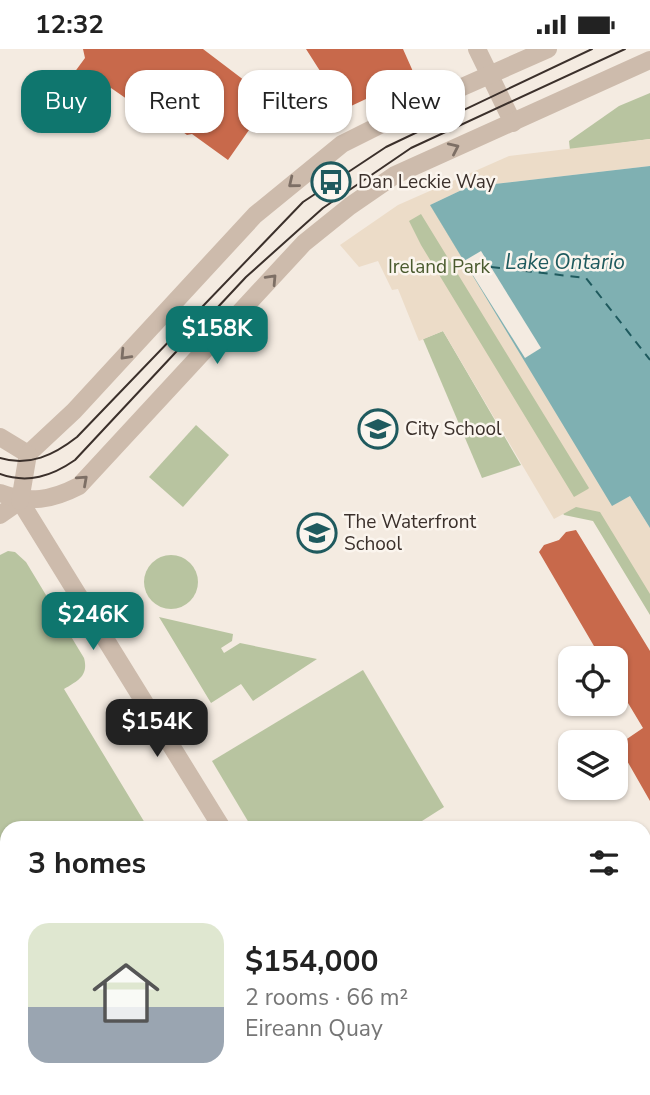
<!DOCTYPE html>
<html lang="en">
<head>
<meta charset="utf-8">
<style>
	:root { --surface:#fff; --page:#f2f2f2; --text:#222; --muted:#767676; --line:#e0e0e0; --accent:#0f766e }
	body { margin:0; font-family:"Nunito Sans",sans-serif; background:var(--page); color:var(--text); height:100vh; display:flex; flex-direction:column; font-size:26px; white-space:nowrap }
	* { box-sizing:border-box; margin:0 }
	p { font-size:23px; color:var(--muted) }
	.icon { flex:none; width:38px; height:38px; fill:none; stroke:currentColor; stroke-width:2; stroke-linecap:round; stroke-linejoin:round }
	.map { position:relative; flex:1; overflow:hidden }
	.panel { position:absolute; left:0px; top:772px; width:651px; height:275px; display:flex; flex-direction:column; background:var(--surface); border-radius:21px 21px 0 0; box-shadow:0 2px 5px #0004 }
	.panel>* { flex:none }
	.top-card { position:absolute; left:21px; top:21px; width:609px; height:63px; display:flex; gap:14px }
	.controls { position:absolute; left:558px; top:597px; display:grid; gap:14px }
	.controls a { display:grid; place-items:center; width:70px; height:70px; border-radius:14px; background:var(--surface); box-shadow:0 2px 5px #0004; font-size:35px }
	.price { position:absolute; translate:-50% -60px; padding:0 16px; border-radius:14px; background:var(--accent); color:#fff; font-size:23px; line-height:46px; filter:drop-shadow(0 2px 4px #0008) }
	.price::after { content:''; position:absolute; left:50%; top:42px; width:21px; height:16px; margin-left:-10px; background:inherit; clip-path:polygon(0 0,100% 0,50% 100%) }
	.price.current { background:#222; color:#fff }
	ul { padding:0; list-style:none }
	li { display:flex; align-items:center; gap:21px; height:175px; padding:0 28px }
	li+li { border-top:2px solid var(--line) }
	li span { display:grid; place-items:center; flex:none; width:196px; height:140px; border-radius:21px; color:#555 }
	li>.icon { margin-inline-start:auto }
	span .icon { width:84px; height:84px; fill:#fffc; stroke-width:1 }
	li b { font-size:30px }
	h2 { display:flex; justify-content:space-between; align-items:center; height:84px; padding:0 28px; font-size:30px }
	.chip { padding:0 24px; border-radius:21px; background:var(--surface); box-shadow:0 2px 5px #0004; font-size:24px; line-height:63px }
	.chip.current { background:var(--accent); color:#fff }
	.status { display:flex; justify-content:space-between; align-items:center; height:49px; padding:0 35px; background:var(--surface); direction:ltr }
	.status svg { height:19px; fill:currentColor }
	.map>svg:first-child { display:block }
	.green { fill:#b8c4a0 }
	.plaza { fill:#ecdcc8; fill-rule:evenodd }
	.water { fill:#7fb0b2 }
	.pier { fill:#f4ebe1 }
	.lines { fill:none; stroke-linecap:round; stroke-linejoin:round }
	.ferry { stroke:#1f5a5e; stroke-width:2; stroke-dasharray:9 7; stroke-linecap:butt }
	.building { fill:#c8694b }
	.minor { stroke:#cdbbac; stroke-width:18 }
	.tertiary { stroke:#cdbbac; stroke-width:18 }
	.tram { stroke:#3b302b; stroke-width:2 }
	.oneway { stroke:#7d6f65 }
	.labels { text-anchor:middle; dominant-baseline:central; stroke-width:5; stroke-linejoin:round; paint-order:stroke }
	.poi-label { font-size:19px; fill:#3b302b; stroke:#fbf5ee; text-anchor:start }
	.park-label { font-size:19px; fill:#4a5a2e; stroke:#fbf5ee }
	.water-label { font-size:21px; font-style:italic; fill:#1f5a5e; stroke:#fbf5ee }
</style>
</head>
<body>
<div class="status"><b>12:32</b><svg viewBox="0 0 49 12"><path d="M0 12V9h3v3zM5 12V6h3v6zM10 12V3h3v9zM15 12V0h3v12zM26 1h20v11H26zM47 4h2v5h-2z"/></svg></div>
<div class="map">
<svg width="650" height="1046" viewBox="0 0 650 1046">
	<rect width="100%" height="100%" fill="#f4ebe1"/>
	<g class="green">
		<polygon points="650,44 650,90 570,101 569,92 619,57"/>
		<polygon points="430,156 611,456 650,479 650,566 593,472 564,466 386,181"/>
		<polygon points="443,282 521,416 482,429 423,290"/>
		<polygon points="196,376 229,406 183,458 149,428"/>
		<path d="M 8,502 L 15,503 L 26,513 L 84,609 C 89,627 77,632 64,640 L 148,779 L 7,779 L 7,1040 L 262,1040 L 255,1046 L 0,1046 L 0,506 Z"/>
		<circle cx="171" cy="533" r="27"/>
		<polygon points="159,568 233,585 232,592 221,599 224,604 240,594 317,610 253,652 241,635 211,654"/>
		<polygon points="363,621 444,758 411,779 252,779 212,712"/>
		<polygon points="510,1040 628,1040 619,1046 500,1046"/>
	</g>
	<path class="plaza" d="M 650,90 L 650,117 L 468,138 L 430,156 L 612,456 L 630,447 L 650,479 L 650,545 L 600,463 L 576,458 L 554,470 L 443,282 L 419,292 L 398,240 L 392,241 L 378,212 L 359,218 L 340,196 L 398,156 L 509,107 ZM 421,165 L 589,439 L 588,440 L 574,448 L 421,196 L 409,172 Z"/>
	<polygon class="water" points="650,117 650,479 630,447 612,457 430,156 468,138"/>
	<polygon class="pier" points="481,202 541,299 525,309 464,212"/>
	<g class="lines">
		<polyline class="ferry" points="491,218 586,229 650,311"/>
	</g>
	<g class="building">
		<polygon points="83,0 203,0 270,51 228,111 192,85 187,86 168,72 165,74 141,50 137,57 111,39 108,43 102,38 92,40 82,37 71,28 85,9"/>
		<polygon points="306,0 403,0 415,27 334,65 326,45 329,36"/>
		<polygon points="576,481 650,602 650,752 618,696 643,679 616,634 616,609 601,609 539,503 544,496 559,491 566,483"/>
	</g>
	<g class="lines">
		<polyline class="minor" points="0,466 20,452"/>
		<g class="tertiary">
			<polyline points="477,0 513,74"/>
			<polyline points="0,388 28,405"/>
			<polyline points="28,405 74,362 255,166 342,95 408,62 548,0"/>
			<path d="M 0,444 C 29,455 52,451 79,437 L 304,194 L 350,157 L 395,126 L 650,11"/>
			<polyline points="20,452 222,779"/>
			<polyline points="20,452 28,405"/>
		</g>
		<g class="tram">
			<path d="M 0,409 C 29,418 54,406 77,388 L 303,153 L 386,98 L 592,0"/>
			<path d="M 0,425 C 28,435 52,427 75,411 L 246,228 L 323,159 L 411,99 L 625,0"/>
		</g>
	</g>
	<defs><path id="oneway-chevron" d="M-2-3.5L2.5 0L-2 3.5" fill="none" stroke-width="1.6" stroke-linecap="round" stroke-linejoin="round" transform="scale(1.75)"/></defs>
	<g class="oneway">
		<use href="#oneway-chevron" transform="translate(454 99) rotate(-25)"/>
		<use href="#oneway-chevron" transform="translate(293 134) rotate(141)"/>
		<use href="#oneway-chevron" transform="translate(272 230) rotate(-47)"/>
		<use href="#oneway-chevron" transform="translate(125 306) rotate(133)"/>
		<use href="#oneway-chevron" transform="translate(83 431) rotate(-42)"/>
	</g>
	<defs>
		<g id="bus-ring" transform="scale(2.0125)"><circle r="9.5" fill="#fbf5ee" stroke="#1f5a5e" stroke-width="1.5"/><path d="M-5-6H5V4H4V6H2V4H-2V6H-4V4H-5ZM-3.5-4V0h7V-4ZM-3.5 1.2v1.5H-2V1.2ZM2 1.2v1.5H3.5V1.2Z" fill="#1f5a5e"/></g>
		<g id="school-ring" transform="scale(2.0125)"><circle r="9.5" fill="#fbf5ee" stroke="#1f5a5e" stroke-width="1.5"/><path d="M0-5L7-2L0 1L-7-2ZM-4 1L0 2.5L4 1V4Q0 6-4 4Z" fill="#1f5a5e"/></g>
	</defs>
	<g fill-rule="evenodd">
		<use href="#bus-ring" x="331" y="133"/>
		<use href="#school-ring" x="378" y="380"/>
		<use href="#school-ring" x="317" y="484"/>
	</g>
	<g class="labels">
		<g class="poi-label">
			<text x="358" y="133">Dan Leckie Way</text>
			<text x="405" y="380">City School</text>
			<text x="344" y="473">The Waterfront<tspan x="344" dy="22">School</tspan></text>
		</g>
		<g class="park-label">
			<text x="439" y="218">Ireland Park</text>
		</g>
		<g class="water-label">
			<text x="565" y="213">Lake Ontario</text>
		</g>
	</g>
</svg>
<div class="controls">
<a><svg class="icon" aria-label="locate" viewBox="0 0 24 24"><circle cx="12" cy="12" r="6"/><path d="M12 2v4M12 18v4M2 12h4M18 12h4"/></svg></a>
<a><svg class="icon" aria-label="layers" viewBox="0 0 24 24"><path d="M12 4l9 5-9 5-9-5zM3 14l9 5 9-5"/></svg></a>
</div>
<b class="price" style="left:217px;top:317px">$158K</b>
<b class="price" style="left:93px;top:603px">$246K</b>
<b class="price current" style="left:157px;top:710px">$154K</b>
<div class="top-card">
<a class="chip current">Buy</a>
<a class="chip">Rent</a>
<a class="chip">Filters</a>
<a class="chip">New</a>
</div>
<section class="panel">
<h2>3 homes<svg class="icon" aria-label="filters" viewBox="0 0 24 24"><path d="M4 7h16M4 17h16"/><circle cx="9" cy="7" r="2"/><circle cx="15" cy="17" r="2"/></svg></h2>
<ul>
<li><span style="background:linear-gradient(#dfe7d0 60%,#9aa5b1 0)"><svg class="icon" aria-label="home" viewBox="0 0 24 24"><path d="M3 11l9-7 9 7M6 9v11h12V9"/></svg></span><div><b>$154,000</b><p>2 rooms · 66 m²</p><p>Eireann Quay</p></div></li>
</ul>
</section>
</div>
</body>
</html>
